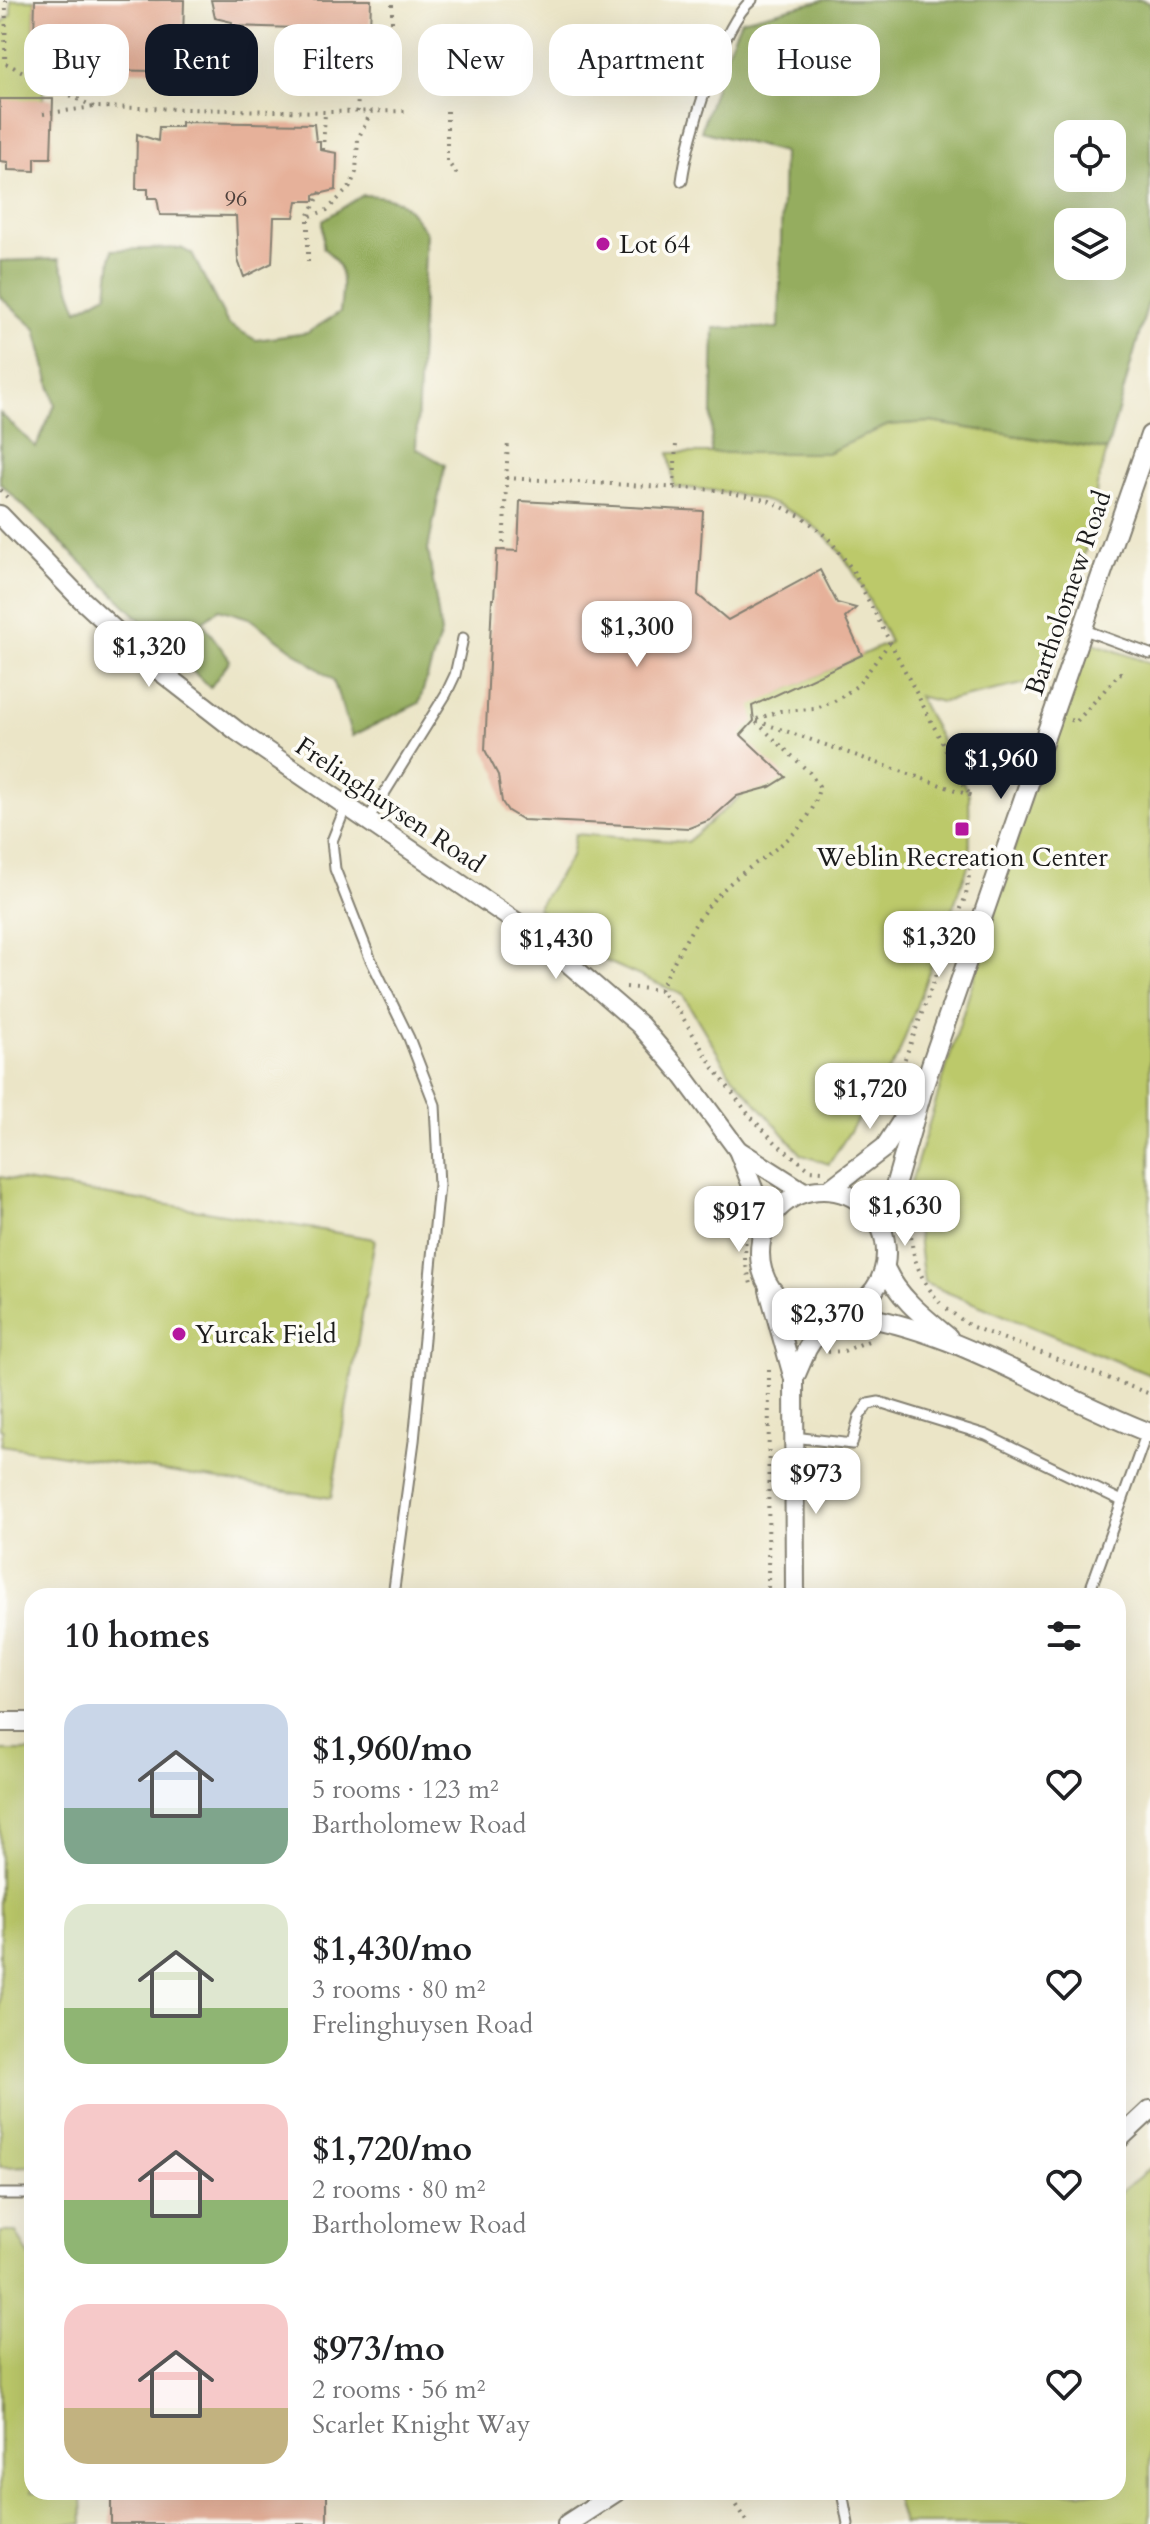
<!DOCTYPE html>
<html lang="en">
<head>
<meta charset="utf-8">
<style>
	:root { --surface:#fff; --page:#f2f2f2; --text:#202124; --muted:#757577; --accent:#111827 }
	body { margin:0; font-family:Cardo,serif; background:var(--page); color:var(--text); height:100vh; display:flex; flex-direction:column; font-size:30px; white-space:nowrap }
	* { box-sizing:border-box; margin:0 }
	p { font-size:26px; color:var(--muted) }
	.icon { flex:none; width:44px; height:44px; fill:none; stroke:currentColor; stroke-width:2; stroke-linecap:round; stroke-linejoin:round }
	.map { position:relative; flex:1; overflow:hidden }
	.panel { position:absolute; left:24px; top:1588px; width:1102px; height:912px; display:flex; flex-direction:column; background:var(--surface); border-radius:24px; box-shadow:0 8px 32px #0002 }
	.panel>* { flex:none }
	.top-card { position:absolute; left:24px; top:24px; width:1102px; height:72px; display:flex; gap:16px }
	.controls { position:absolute; left:1054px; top:120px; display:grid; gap:16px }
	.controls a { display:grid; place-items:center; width:72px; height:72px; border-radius:16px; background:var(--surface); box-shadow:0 8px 32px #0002; font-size:40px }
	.price { position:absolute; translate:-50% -68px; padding:0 18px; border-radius:16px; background:#fff; color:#222; font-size:26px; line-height:52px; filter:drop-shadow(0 2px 4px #0008) }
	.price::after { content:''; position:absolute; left:50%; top:48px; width:24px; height:18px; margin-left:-12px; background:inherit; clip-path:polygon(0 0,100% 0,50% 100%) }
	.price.active { background:var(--accent); color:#fff }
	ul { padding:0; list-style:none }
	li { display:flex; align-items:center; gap:24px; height:200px; padding:0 40px }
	li span { display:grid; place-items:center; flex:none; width:224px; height:160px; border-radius:24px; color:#555 }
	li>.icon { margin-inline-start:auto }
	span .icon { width:96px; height:96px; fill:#fffc; stroke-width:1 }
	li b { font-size:34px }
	h2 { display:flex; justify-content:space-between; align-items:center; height:96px; padding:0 40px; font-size:34px }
	.chip { padding:0 28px; border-radius:24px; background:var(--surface); box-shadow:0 8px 32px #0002; font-size:28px; line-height:72px }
	.chip.active { background:var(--accent); color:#fff }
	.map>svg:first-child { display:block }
	.green { fill:#bcc96a; stroke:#6c7243; stroke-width:2 }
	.forest { fill:#95ad5e; stroke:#58643d; stroke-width:2; fill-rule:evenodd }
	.building { fill:#e6b19a }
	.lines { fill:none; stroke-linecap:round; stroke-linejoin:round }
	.service-casing { stroke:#848072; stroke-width:13 }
	.minor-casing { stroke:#848072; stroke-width:22 }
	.path { stroke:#848072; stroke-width:4; stroke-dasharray:2 6; stroke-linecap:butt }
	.service { stroke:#fff; stroke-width:9 }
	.minor { stroke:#fff; stroke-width:18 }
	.poi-dot { fill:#b5179e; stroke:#fdfcf7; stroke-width:3 }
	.labels { text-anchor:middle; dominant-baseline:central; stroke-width:7; stroke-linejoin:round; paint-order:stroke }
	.number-label { font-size:22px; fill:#4e413c }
	.poi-label { font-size:26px; fill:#1c1c1c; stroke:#fdfcf7; text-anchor:start }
	.street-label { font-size:26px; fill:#1c1c1c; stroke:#fdfcf7 }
</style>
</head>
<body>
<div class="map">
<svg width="1150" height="2524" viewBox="0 0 1150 2524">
	<rect width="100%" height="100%" fill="#fdfcf7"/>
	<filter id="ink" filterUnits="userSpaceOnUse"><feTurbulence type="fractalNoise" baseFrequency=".0125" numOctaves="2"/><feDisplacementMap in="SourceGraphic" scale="16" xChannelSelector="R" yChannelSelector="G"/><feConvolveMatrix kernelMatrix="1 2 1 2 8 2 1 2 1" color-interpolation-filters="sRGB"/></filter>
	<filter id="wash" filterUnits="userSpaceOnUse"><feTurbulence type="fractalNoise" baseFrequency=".006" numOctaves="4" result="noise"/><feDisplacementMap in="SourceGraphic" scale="32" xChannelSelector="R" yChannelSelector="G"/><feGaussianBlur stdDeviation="1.8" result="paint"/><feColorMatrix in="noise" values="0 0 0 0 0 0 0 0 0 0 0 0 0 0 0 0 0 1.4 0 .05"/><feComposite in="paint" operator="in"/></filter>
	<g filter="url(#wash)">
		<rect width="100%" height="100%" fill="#ebe5c7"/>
		<g class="green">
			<polygon points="11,0 35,0 34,37 46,37 43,102 0,100 0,25 11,15"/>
			<path d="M 930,422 L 1107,450 L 1097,486 L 1092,530 L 1041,680 L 941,702 L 918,696 L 969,794 L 970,861 L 898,1056 L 829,1164 L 802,1155 L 729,1072 L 683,995 L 592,955 L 537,908 L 571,857 L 575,834 L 687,842 L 745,792 L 737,732 L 750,688 L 774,695 L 890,642 C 878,619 867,594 853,571 C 812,502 748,492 674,487 L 669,453 L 827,453 L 888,425 Z"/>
			<polygon points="1079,638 1150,663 1150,1375 924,1283 911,1182"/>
			<polygon points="0,1177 375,1239 331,1498 1,1445 3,1430 0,1429"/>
			<polygon points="0,1751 32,1751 32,2166 0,2167"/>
			<polygon points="1150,2168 1150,2524 903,2524 894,2492 1118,2492 1118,2194"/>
			<polygon points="0,2232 16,2232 32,2261 32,2492 82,2492 83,2524 0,2524"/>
		</g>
		<g class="forest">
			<path d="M 824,0 L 1140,0 L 1150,3 L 1150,296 L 1107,450 L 930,422 L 888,425 L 827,453 L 711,453 L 714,328 L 779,328 L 783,152 L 701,131 L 724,59 L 741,20 ZM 1068,134 L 1112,134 L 1112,178 L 1068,178 ZM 1068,222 L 1112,222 L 1112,266 L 1068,266 Z"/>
			<path d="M 363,195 C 400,196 404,202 426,232 L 416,448 L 445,465 L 428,549 L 441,633 L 419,703 L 352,736 L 333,680 L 249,618 L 219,609 L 202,622 L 230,660 L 210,688 L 0,483 L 0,413 L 36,447 L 55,405 L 36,329 L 0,297 L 0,261 L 59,259 L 78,310 L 107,294 L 112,250 L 181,248 L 192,254 L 228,324 L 256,340 L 307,333 L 340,312 C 343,284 347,266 323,248 L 323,220 Z"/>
		</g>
		<g id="blocks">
			<g class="building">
				<polygon points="35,0 184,0 183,42 155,42 154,71 46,69 46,37 34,37"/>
				<polygon points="211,0 371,0 370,30 232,26 232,22 215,18"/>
				<polygon points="0,99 53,99 51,158 35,158 35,171 8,170 8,162 0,161"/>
				<polygon points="181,122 314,124 316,141 320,141 320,150 337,153 336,190 314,195 314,201 297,201 294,217 274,217 272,263 244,277 238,260 236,216 160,215 157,198 148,198 148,189 136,189 137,134 158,141 159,127 181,127"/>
				<polygon points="520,501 703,511 698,595 728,620 820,570 837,603 856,608 845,618 862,655 752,706 754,721 741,735 786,777 770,787 737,796 710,820 689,828 523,820 508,811 502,802 498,775 485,750 492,599 494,599 497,550 518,551"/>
				<rect x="111" y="2492" width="216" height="32"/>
			</g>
		</g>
	</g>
	<g filter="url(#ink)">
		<use href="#blocks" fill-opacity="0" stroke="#848072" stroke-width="2"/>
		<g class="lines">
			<g class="service-casing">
				<g id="service">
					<polyline points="685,57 718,57"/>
					<path d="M 682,181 C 687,140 721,24 752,0"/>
					<polyline points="1082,629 1150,654"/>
					<polyline points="346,806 332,841 335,869 370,958 409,1038 435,1105 439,1185 414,1441 393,1596"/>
					<polyline points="367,821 446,694 455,675 463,638"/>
					<polyline points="794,1437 852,1444 859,1417 868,1404 879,1402 986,1435 1122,1501"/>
					<polyline points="1088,1596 1147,1432"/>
					<polyline points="0,2194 32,2194"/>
					<polyline points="842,2492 848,2524"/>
				</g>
			</g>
			<g class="minor-casing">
				<g id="minor">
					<polyline points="0,515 80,598 156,668 237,731 538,937 640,1025 681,1073 738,1150 767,1224"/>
					<polyline points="738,1150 804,1192"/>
					<polyline points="830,1189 885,1147 911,1107"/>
					<circle cx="823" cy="1253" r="63"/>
					<polyline points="883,1228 924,1085 1150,435"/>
					<path d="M 886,1270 C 899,1298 924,1317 948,1337"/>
					<polyline points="769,1290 794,1379 795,1596"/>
					<path d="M 845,1314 C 955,1327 1048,1394 1150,1433"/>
					<polyline points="794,1379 807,1349 827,1317"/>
					<polyline points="0,1722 32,1722"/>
					<polyline points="1118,2140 1150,2110"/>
					<polyline points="567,2524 616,2492"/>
				</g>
			</g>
			<g class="path">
				<polyline points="6,0 5,63 94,107"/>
				<polyline points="362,30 362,39 392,39 392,0"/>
				<polyline points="447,111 447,161 459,177"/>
				<polyline points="357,112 362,39"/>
				<polyline points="43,114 94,107 325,112 410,111"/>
				<polyline points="323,150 325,112"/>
				<polyline points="309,215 321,192"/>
				<polyline points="308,262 308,217 327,210 350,187 356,172 358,139 371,112"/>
				<polyline points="506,478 717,490 770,501 804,518 829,539 852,569 969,794"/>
				<polyline points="674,487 676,443"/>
				<polyline points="0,490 7,497"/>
				<polyline points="503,551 508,440"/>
				<polyline points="757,719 780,711 814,709 837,700 858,685 890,642"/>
				<polyline points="1070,720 1076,722 1120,673 1124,674"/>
				<polyline points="757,721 975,797"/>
				<polyline points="626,987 660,990 680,1013 713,1067 749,1115 776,1143 810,1170 823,1171"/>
				<path d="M 660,990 C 678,953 696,915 726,887 C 759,855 813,836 819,786 L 809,772 L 754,720"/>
				<polyline points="888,1104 966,895 970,869"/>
				<path d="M 911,1205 C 909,1247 913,1270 940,1303"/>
				<polyline points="746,1226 745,1262 751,1284"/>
				<polyline points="947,1309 970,1326 1150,1394"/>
				<polyline points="828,1352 844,1351 873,1339"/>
				<polyline points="768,1596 769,1366"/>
				<polyline points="728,2492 749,2524"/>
			</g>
			<use href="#service" class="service"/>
			<use href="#minor" class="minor"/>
		</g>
	</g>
	<g class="poi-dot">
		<circle cx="603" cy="244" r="8"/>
		<rect x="954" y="821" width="16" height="16" rx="4"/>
		<circle cx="179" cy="1334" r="8"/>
	</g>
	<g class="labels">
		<g class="number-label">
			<text x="236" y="199">96</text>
		</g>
		<g class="poi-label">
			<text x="619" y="244">Lot 64</text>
			<text x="962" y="857" text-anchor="middle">Weblin Recreation Center</text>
			<text x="195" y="1334">Yurcak Field</text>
		</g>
		<g class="street-label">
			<text transform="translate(1068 593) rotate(-71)">Bartholomew Road</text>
			<text transform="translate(390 805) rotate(34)">Frelinghuysen Road</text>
		</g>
	</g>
</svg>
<div class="controls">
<a><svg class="icon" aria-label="locate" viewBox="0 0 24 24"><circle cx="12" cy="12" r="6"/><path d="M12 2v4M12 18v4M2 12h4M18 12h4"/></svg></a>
<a><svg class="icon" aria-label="layers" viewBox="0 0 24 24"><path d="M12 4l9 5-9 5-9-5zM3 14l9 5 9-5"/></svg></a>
</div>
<b class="price" style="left:637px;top:669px">$1,300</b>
<b class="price" style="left:149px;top:689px">$1,320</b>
<b class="price active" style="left:1001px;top:801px">$1,960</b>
<b class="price" style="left:939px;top:979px">$1,320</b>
<b class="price" style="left:556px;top:981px">$1,430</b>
<b class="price" style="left:870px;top:1131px">$1,720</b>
<b class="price" style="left:905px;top:1248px">$1,630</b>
<b class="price" style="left:739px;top:1254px">$917</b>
<b class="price" style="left:827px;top:1356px">$2,370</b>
<b class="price" style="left:816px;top:1516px">$973</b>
<div class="top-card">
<a class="chip">Buy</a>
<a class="chip active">Rent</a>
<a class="chip">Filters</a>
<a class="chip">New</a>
<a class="chip">Apartment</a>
<a class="chip">House</a>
</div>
<section class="panel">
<h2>10 homes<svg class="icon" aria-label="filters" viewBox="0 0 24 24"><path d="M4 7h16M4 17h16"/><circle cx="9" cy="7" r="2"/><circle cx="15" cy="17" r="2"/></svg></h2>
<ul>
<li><span style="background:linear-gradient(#c9d6e8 65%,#7fa58c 0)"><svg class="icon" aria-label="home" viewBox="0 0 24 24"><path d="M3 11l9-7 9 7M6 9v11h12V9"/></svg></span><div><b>$1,960/mo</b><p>5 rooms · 123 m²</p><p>Bartholomew Road</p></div><svg class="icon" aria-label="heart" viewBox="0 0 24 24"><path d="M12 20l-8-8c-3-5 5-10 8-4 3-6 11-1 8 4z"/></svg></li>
<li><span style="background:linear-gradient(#dfe7d0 65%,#8fb573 0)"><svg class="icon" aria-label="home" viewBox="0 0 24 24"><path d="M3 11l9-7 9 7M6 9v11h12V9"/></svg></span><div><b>$1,430/mo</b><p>3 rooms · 80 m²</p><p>Frelinghuysen Road</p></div><svg class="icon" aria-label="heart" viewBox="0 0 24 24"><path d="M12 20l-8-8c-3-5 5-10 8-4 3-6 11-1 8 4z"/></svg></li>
<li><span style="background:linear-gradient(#f6c9c9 60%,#8fb573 0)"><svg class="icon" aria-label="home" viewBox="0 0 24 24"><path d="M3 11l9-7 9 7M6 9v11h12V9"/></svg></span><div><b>$1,720/mo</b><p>2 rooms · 80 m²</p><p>Bartholomew Road</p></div><svg class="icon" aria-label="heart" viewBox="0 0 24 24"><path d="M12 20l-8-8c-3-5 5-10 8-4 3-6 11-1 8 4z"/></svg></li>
<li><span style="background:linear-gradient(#f6c9c9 65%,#c2b280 0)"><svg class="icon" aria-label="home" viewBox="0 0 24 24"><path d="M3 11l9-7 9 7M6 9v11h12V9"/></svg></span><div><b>$973/mo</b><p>2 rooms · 56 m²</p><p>Scarlet Knight Way</p></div><svg class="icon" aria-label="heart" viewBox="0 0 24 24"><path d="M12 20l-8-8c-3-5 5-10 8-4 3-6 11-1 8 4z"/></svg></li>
</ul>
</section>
</div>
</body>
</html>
